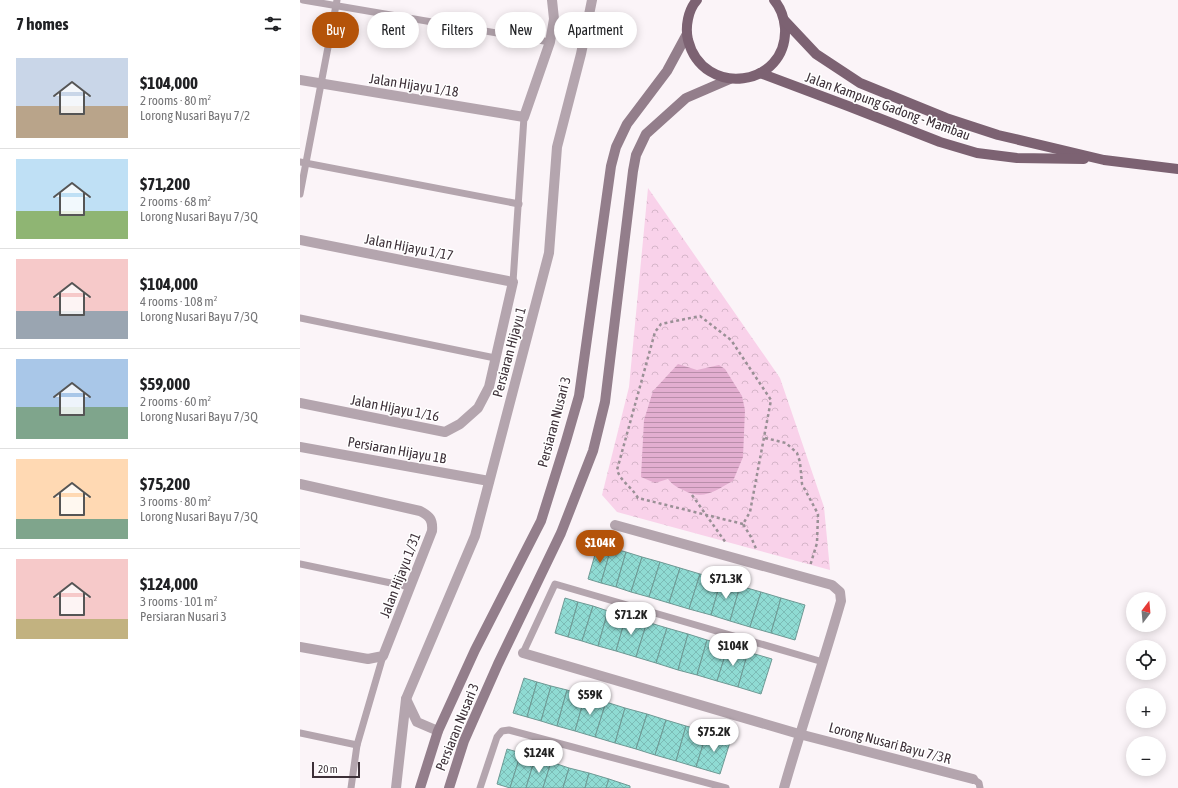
<!DOCTYPE html>
<html lang="en">
<head>
<meta charset="utf-8">
<style>
	:root { --surface:#fff; --page:#f6f6f6; --text:#202124; --muted:#757577; --line:#e0e0e0; --accent:#b45309 }
	body { margin:0; font-family:"Asap Condensed",sans-serif; background:var(--page); color:var(--text); height:100vh; display:flex; flex-direction:column; font-size:15px; white-space:nowrap }
	* { box-sizing:border-box; margin:0 }
	p { font-size:13px; color:var(--muted) }
	.icon { flex:none; width:22px; height:22px; fill:none; stroke:currentColor; stroke-width:2; stroke-linecap:round; stroke-linejoin:round }
	.map { position:relative; flex:1; overflow:hidden }
	.details { display:flex; flex-direction:column; background:var(--surface); width:300px }
	.details>* { flex:none }
	.top-card { position:absolute; left:12px; top:12px; width:380px; height:36px; display:flex; gap:8px }
	.needle { width:26px; rotate:16deg }
	.buttons { position:absolute; left:826px; top:592px; display:grid; gap:8px }
	.buttons a { display:grid; place-items:center; width:40px; height:40px; border-radius:50%; background:var(--surface); box-shadow:0 2px 10px #0003; font-size:20px }
	.scale { position:absolute; left:12px; bottom:10px; width:48px; box-sizing:border-box; padding-left:4px; border:2px solid #3d3038; border-top:0; font-size:11px; line-height:14px; white-space:nowrap; color:#3d3038; -webkit-text-stroke:3px #fff; paint-order:stroke }
	.price { position:absolute; translate:-50% -34px; padding:0 9px; border-radius:14px; background:#fff; color:#222; font-size:13px; line-height:26px; filter:drop-shadow(0 1px 2px #0008) }
	.price::after { content:''; position:absolute; left:50%; top:24px; width:12px; height:9px; margin-left:-6px; background:inherit; clip-path:polygon(0 0,100% 0,50% 100%) }
	.price.on { background:var(--accent); color:#fff }
	ul { padding:0; list-style:none }
	li { display:flex; align-items:center; gap:12px; height:100px; padding:0 16px }
	li+li { border-top:1px solid var(--line) }
	li span { display:grid; place-items:center; flex:none; width:112px; height:80px; border-radius:0px; color:#555 }
	li>.icon { margin-inline-start:auto }
	span .icon { width:48px; height:48px; fill:#fffc; stroke-width:1 }
	li b { font-size:17px }
	h2 { display:flex; justify-content:space-between; align-items:center; height:48px; padding:0 16px; font-size:17px }
	.chip { padding:0 14px; border-radius:18px; background:var(--surface); box-shadow:0 2px 10px #0003; font-size:14px; line-height:36px }
	.chip.on { background:var(--accent); color:#fff }
	main { display:flex; flex:1; min-height:0 }
	.map>svg:first-child { display:block }
	.park { fill:url(#park-crowns) }
	.water { fill:url(#water-rules) }
	.building { fill:url(#building-cross-hatch); stroke:#6e9994 }
	.lines { fill:none; stroke-linecap:round; stroke-linejoin:round }
	.path { stroke:#9a9096; stroke-width:2.5; stroke-dasharray:3 3; stroke-linecap:butt }
	.service { stroke:#b4a5ae; stroke-width:7 }
	.minor { stroke:#b4a5ae; stroke-width:10 }
	.secondary { stroke:#937e8b; stroke-width:10 }
	.primary { stroke:#7c6272; stroke-width:10 }
	.labels { text-anchor:middle; dominant-baseline:central; stroke-width:3; stroke-linejoin:round; paint-order:stroke }
	.street-label { font-size:14px; fill:#3d3038; stroke:#fff }
</style>
</head>
<body>
<main>
<section class="details">
<h2>7 homes<svg class="icon" aria-label="filters" viewBox="0 0 24 24"><path d="M4 7h16M4 17h16"/><circle cx="9" cy="7" r="2"/><circle cx="15" cy="17" r="2"/></svg></h2>
<ul>
<li><span style="background:linear-gradient(#c9d6e8 60%,#b9a48a 0)"><svg class="icon" aria-label="home" viewBox="0 0 24 24"><path d="M3 11l9-7 9 7M6 9v11h12V9"/></svg></span><div><b>$104,000</b><p>2 rooms · 80 m²</p><p>Lorong Nusari Bayu 7/2</p></div></li>
<li><span style="background:linear-gradient(#bfe0f5 65%,#8fb573 0)"><svg class="icon" aria-label="home" viewBox="0 0 24 24"><path d="M3 11l9-7 9 7M6 9v11h12V9"/></svg></span><div><b>$71,200</b><p>2 rooms · 68 m²</p><p>Lorong Nusari Bayu 7/3Q</p></div></li>
<li><span style="background:linear-gradient(#f6c9c9 65%,#9aa5b1 0)"><svg class="icon" aria-label="home" viewBox="0 0 24 24"><path d="M3 11l9-7 9 7M6 9v11h12V9"/></svg></span><div><b>$104,000</b><p>4 rooms · 108 m²</p><p>Lorong Nusari Bayu 7/3Q</p></div></li>
<li><span style="background:linear-gradient(#a9c7e8 60%,#7fa58c 0)"><svg class="icon" aria-label="home" viewBox="0 0 24 24"><path d="M3 11l9-7 9 7M6 9v11h12V9"/></svg></span><div><b>$59,000</b><p>2 rooms · 60 m²</p><p>Lorong Nusari Bayu 7/3Q</p></div></li>
<li><span style="background:linear-gradient(#ffd9b3 75%,#7fa58c 0)"><svg class="icon" aria-label="home" viewBox="0 0 24 24"><path d="M3 11l9-7 9 7M6 9v11h12V9"/></svg></span><div><b>$75,200</b><p>3 rooms · 80 m²</p><p>Lorong Nusari Bayu 7/3Q</p></div></li>
<li><span style="background:linear-gradient(#f6c9c9 75%,#c2b280 0)"><svg class="icon" aria-label="home" viewBox="0 0 24 24"><path d="M3 11l9-7 9 7M6 9v11h12V9"/></svg></span><div><b>$124,000</b><p>3 rooms · 101 m²</p><p>Persiaran Nusari 3</p></div></li>
</ul>
</section>
<div class="map">
<svg width="878" height="788" viewBox="0 0 878 788">
	<defs>
		<pattern id="park-crowns" width="20" height="18" patternUnits="userSpaceOnUse"><rect width="20" height="18" fill="#f9d2ea"/><path d="M2 6a3 3 0 1 1 6 0M12 15a3 3 0 1 1 6 0" fill="none" stroke="#d6b5c9"/></pattern>
		<pattern id="water-rules" width="6" height="5" patternUnits="userSpaceOnUse"><rect width="6" height="5" fill="#e3aed0"/><path d="M0 2.5h6" fill="none" stroke="#b98eaa"/></pattern>
		<pattern id="building-cross-hatch" width="8" height="8" patternUnits="userSpaceOnUse"><rect width="8" height="8" fill="#8fdbd3"/><path d="M0 0l8 8M0 8l8-8" fill="none" stroke="#7cbcb6"/></pattern>
	</defs>
	<rect width="100%" height="100%" fill="#fbf4f8"/>
	<polygon class="park" points="348,188 480,378 524,507 530,570 317,512 302,495 329,387"/>
	<path class="water" d="M 378,364 L 397,370 L 419,365 L 425,369 L 442,396 L 445,410 L 443,457 L 433,481 C 414,491 404,501 383,490 C 376,487 372,484 368,479 L 355,483 L 341,477 L 344,420 L 353,391 Z"/>
	<g class="building">
		<polygon points="298,544 311,548 301,583 288,579"/>
		<polygon points="311,548 326,552 316,587 301,583"/>
		<polygon points="326,552 342,557 331,592 316,587"/>
		<polygon points="342,557 360,562 349,597 331,592"/>
		<polygon points="360,562 380,568 369,603 349,597"/>
		<polygon points="380,568 400,574 389,609 369,603"/>
		<polygon points="400,574 421,580 411,615 389,609"/>
		<polygon points="421,580 440,586 430,621 411,615"/>
		<polygon points="440,586 461,592 450,627 430,621"/>
		<polygon points="461,592 481,598 471,633 450,627"/>
		<polygon points="265,598 278,602 268,637 255,633"/>
		<polygon points="481,598 505,605 495,640 471,633"/>
		<polygon points="278,602 293,606 282,641 268,637"/>
		<polygon points="293,606 308,611 298,646 282,641"/>
		<polygon points="308,611 326,616 316,651 298,646"/>
		<polygon points="326,616 347,622 336,657 316,651"/>
		<polygon points="347,622 367,628 356,663 336,657"/>
		<polygon points="367,628 388,634 378,670 356,663"/>
		<polygon points="388,634 407,640 397,675 378,670"/>
		<polygon points="407,640 428,646 417,681 397,675"/>
		<polygon points="428,646 448,652 438,687 417,681"/>
		<polygon points="448,652 472,659 461,694 438,687"/>
		<polygon points="224,678 237,682 227,717 213,713"/>
		<polygon points="237,682 251,686 241,721 227,717"/>
		<polygon points="251,686 267,690 257,726 241,721"/>
		<polygon points="267,690 285,696 275,731 257,726"/>
		<polygon points="285,696 306,702 295,737 275,731"/>
		<polygon points="306,702 325,708 315,743 295,737"/>
		<polygon points="325,708 347,714 336,749 315,743"/>
		<polygon points="347,714 366,720 355,755 336,749"/>
		<polygon points="366,720 386,726 376,761 355,755"/>
		<polygon points="386,726 407,732 396,767 376,761"/>
		<polygon points="407,732 431,739 420,774 396,767"/>
		<polygon points="207,749 221,753 210,788 197,784"/>
		<polygon points="221,753 235,758 226,788 210,788"/>
		<polygon points="235,758 251,762 243,788 226,788"/>
		<polygon points="251,762 269,768 263,788 243,788"/>
		<polygon points="269,768 289,773 285,788 263,788"/>
		<polygon points="289,773 309,779 306,788 285,788"/>
		<polygon points="309,779 330,786 330,788 306,788"/>
	</g>
	<g class="lines">
		<g class="path">
			<polyline points="465,438 486,443 497,453 500,462 502,484 518,514 517,543 510,566"/>
			<polyline points="392,495 426,543"/>
			<path d="M 443,524 L 338,498 C 331,486 322,483 317,470 L 355,332 L 361,324 L 400,316 L 431,340 L 471,400 L 450,512 L 443,524 L 451,537 L 457,551"/>
		</g>
		<g class="service">
			<polyline points="3,0 250,42"/>
			<polyline points="0,162 219,204"/>
			<polyline points="0,194 37,0"/>
			<polyline points="213,282 224,117"/>
			<polyline points="0,318 195,358"/>
			<polyline points="0,564 110,587"/>
			<polyline points="223,653 255,584 523,662"/>
			<polyline points="0,733 57,745"/>
			<polyline points="673,779 679,783 680,788"/>
			<polyline points="51,788 57,745 83,656"/>
			<polyline points="180,788 197,737 202,731 209,730 426,788"/>
		</g>
		<g class="minor">
			<polyline points="0,80 224,117 250,42 254,19 252,0"/>
			<polyline points="0,240 213,282 189,387 178,408 160,424 145,432 0,403"/>
			<polyline points="0,447 189,481"/>
			<path d="M 0,484 L 120,511 C 130,516 133,520 132,531 L 83,656 L 68,659 L 0,647"/>
			<path d="M 315,525 L 532,585 L 540,592 L 541,601 C 523,664 502,725 484,788"/>
			<polyline points="223,653 499,734 673,779"/>
			<polyline points="106,699 117,722 138,731"/>
			<polyline points="96,788 106,699 175,536 249,253 257,147 281,54 292,0"/>
		</g>
		<g class="secondary">
			<polyline points="120,788 138,731 175,650 241,521 266,441 279,396 311,166 316,147 327,124 367,71 387,34"/>
			<polyline points="149,788 164,741 198,664 261,533 293,451 305,402 333,171 336,155 346,134 386,98 430,79"/>
		</g>
		<g class="primary">
			<path d="M 397,0 C 388,10 385,27 388,40 C 403,99 488,87 485,28 C 484,17 481,8 474,0"/>
			<polyline points="484,20 516,54 560,83 646,118 698,135 804,160 878,169"/>
			<polyline points="460,73 548,106 640,142 677,153 717,158 784,159"/>
		</g>
	</g>
	<g class="labels">
		<g class="street-label">
			<text transform="translate(114 85) rotate(9)">Jalan Hijayu 1/18</text>
			<text transform="translate(588 106) rotate(20)">Jalan Kampung Gadong - Mambau</text>
			<text transform="translate(109 247) rotate(11)">Jalan Hijayu 1/17</text>
			<text transform="translate(209 352) rotate(-75)">Persiaran Hijayu 1</text>
			<text transform="translate(95 408) rotate(11)">Jalan Hijayu 1/16</text>
			<text transform="translate(254 422) rotate(-75)">Persiaran Nusari 3</text>
			<text transform="translate(97 450) rotate(10)">Persiaran Hijayu 1B</text>
			<text transform="translate(100 575) rotate(-69)">Jalan Hijayu 1/31</text>
			<text transform="translate(157 727) rotate(-68)">Persiaran Nusari 3</text>
			<text transform="translate(590 743) rotate(15)">Lorong Nusari Bayu 7/3R</text>
		</g>
	</g>
</svg>
<div class="buttons">
<a><svg class="needle" viewBox="-14 -14 28 28"><path d="M0-13l5 13h-10z" fill="#e53935"/><path d="M0 13l5-13h-10z" fill="#757577"/></svg></a>
<a><svg class="icon" aria-label="locate" viewBox="0 0 24 24"><circle cx="12" cy="12" r="6"/><path d="M12 2v4M12 18v4M2 12h4M18 12h4"/></svg></a>
<a>+</a>
<a>−</a>
</div>
<div class="scale">20 m</div>
<b class="price on" style="left:300px;top:564px">$104K</b>
<b class="price" style="left:426px;top:600px">$71.3K</b>
<b class="price" style="left:331px;top:636px">$71.2K</b>
<b class="price" style="left:433px;top:667px">$104K</b>
<b class="price" style="left:290px;top:716px">$59K</b>
<b class="price" style="left:414px;top:753px">$75.2K</b>
<b class="price" style="left:239px;top:774px">$124K</b>
<div class="top-card">
<a class="chip on">Buy</a>
<a class="chip">Rent</a>
<a class="chip">Filters</a>
<a class="chip">New</a>
<a class="chip">Apartment</a>
</div>
</div>
</main>
</body>
</html>
